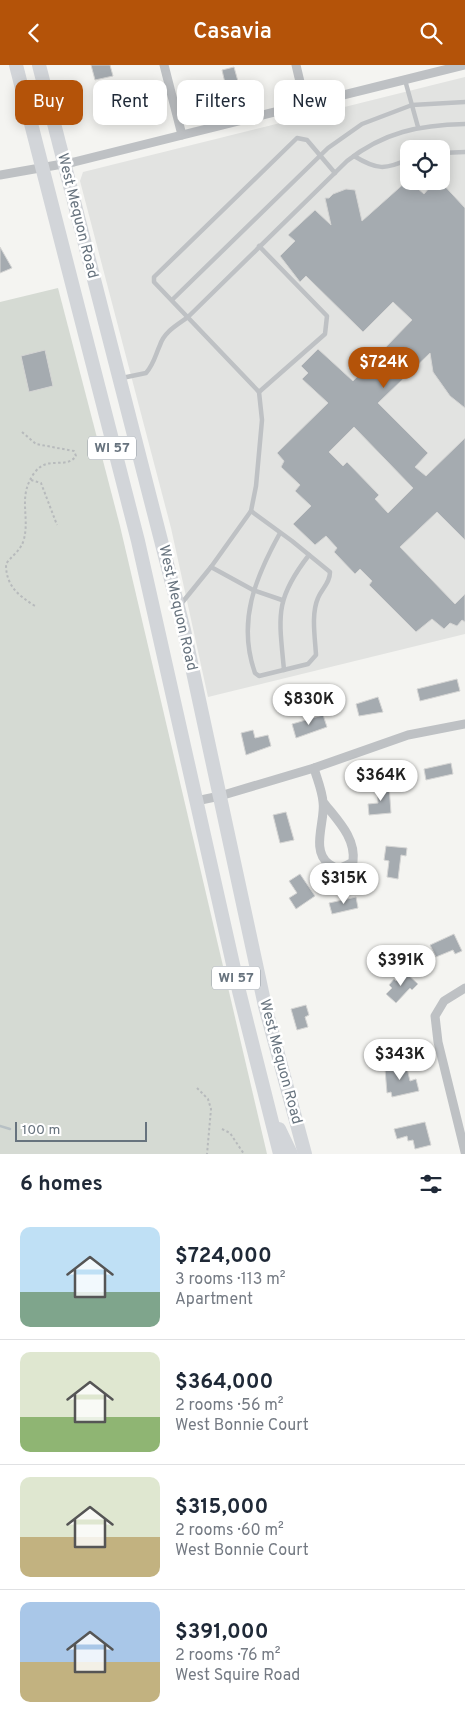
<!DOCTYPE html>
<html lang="en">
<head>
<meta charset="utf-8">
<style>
	:root { --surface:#fff; --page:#f2f2f3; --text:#1f2937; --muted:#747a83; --line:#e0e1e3; --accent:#b45309 }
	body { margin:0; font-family:Overpass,sans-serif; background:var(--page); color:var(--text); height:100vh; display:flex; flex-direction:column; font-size:19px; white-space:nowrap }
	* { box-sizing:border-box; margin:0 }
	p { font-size:16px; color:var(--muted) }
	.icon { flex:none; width:28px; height:28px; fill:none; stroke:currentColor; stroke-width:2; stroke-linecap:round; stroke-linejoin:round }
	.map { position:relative; height:1089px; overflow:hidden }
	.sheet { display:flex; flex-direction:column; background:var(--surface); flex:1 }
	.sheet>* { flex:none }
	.banner { position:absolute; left:15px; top:15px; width:435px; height:45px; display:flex; gap:10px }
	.fabs { position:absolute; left:400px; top:75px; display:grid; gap:10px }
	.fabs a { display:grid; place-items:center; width:50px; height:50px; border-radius:10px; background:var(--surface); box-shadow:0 2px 12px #0003; font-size:25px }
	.scale { position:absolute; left:15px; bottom:12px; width:132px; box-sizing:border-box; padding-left:5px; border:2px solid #67737e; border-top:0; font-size:14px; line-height:18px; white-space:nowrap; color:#67737e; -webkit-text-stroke:4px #fff; paint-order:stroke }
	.price { position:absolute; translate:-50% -42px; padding:0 11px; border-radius:18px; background:#fff; color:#222; font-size:16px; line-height:32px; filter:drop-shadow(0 1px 2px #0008) }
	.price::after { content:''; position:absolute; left:50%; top:30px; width:15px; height:11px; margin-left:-8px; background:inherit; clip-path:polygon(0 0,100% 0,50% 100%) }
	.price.selected { background:var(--accent); color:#fff }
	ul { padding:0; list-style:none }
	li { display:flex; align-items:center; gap:15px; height:125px; padding:0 20px }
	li+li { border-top:1px solid var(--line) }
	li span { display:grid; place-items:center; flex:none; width:140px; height:100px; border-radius:10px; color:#555 }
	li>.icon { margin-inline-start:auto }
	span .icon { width:60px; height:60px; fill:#fffc; stroke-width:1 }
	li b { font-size:21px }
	h2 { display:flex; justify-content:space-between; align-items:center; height:60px; padding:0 20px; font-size:21px }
	.tag { padding:0 18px; border-radius:10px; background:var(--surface); box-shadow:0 2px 12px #0003; font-size:18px; line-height:45px }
	.tag.selected { background:var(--accent); color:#fff }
	header { display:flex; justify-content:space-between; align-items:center; height:65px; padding:0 20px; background:var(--accent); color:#fff; font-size:22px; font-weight:600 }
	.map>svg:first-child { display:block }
	.built { fill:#e2e3e1; fill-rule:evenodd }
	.green { fill:#d5dad3 }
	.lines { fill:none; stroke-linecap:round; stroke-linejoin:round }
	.stream { stroke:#b7c0c4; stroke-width:2.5 }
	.building { fill:#a5abb0; stroke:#d5d5d4; fill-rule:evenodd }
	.path { stroke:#b7babc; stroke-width:2; stroke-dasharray:2.5 2.5; stroke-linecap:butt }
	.lane { stroke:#bec1c4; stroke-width:4.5 }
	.street { stroke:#bec1c4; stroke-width:9 }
	.primary { stroke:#d2d5d9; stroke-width:14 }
	.labels { text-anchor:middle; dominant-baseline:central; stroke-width:5; stroke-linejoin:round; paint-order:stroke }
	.shield { fill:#fff; stroke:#959da5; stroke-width:1 }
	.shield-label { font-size:14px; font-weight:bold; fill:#67737e }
	.street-label { font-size:15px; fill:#67737e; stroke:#fff }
</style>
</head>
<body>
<header><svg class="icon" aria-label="back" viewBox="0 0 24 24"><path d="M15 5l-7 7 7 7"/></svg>Casavia<svg class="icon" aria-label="search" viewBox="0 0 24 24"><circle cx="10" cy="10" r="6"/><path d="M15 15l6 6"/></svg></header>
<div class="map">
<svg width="465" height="1089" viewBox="0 0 465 1089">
	<rect width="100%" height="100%" fill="#f4f4f1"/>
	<path class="built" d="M 465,12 L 465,569 L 208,632 L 171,463 L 80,116 L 83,107 ZM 409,84 L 441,84 L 441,116 L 409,116 Z"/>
	<polygon class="green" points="58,223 120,461 267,1089 0,1089 0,237"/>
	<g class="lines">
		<polyline class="stream" points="0,1061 10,1064"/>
	</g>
	<g class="building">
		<polygon points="91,0 110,0 113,11 95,15"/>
		<polygon points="234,2 239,20 236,21 238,29 228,31 222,5"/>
		<polygon points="117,28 123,56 109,59 102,31"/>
		<path d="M 408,115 L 424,129 L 435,116 L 440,116 L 465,143 L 465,343 L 450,331 L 433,307 L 430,288 L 378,338 L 428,388 L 415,402 L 426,411 L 465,373 L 465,475 L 437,447 L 400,482 L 455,539 L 465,529 L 465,557 L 462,555 L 457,561 L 450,558 L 444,564 L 432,554 L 416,567 L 369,520 L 372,516 L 360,504 L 355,509 L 334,487 L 337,483 L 326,471 L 315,480 L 293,459 L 311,441 L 295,426 L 300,420 L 281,402 L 284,396 L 277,388 L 328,338 L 302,314 L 308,308 L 301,301 L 318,284 L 353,316 L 412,255 L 393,237 L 363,267 L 306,211 L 300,217 L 280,191 L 295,176 L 288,170 L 315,145 L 331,160 L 325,133 L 329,133 L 333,129 L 346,124 L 355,125 L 362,156 ZM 354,362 L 413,423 L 388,448 L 375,434 L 379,430 L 347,397 L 343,401 L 329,387 Z"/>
		<polygon points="0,182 12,203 0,208"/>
		<polygon points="45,285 53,321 29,327 21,291"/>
		<polygon points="457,614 460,626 420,636 417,624"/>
		<polygon points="378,632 383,647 359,651 356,639"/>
		<polygon points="323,650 327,662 296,673 292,659"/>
		<polygon points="253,665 255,673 268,670 271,681 246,690 241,668"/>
		<polygon points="451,698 453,709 426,715 424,704"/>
		<polygon points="389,720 391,748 369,750 368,739 378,738 377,721"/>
		<polygon points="286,747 294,775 280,778 273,750"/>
		<polygon points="386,781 407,783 406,791 401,790 398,814 387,812 389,796 384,795"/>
		<polygon points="300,809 315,831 296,844 289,833 297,828 289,816"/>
		<polygon points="356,832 358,843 332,849 329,838"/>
		<polygon points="454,869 462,886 455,889 453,885 436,892 430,880"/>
		<polygon points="405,907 418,919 412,925 410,923 396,938 386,929 392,923 389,920 394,914 396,916"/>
		<polygon points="306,940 309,950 305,952 308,962 297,965 291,944"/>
		<polygon points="406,999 410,1016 416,1014 419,1026 392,1032 391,1027 387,1028 385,1004"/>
		<polygon points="425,1057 431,1080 415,1084 413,1075 408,1076 407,1071 397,1074 394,1064"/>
	</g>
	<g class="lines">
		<g class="path">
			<path d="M 22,367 L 36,379 L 74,386 L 76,391 C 66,405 48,390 35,407 C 17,431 30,450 24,474 C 21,486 12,490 6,499 C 6,521 18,530 35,541"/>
			<polyline points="31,415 41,418 57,460"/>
			<polyline points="197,1023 208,1034 211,1044 207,1089"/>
			<polyline points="222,1064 230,1068 244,1089"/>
		</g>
		<g class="lane">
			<polyline points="405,15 418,62"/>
			<polyline points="441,88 465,87"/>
			<path d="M 354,91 C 377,105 385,105 409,94"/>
			<polyline points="172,235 328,83 362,59 412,40 465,37"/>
			<path d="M 122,313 L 146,308 C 154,299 155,291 160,280 C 164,267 177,260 188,252 L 347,96 C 384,67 419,60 465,59"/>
			<polyline points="259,327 325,269 327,251 259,181"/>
			<path d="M 251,446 L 292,476 L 330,507 C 330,518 322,523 318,533 C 311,549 315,572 316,590 L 308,599 L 259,611 L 255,608 C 237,557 255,513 280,468"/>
			<polyline points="282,535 253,525 211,502 251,446 256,421 262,355 259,327 154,217 154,212 297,73 307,75 335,108"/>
			<polyline points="181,539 211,502"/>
			<path d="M 284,605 C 279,551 274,535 309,490"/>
		</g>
		<g class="street">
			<polyline points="164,0 182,70"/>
			<polyline points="296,0 305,38"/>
			<polyline points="0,110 74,97 464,0"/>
			<path d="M 314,703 C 317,714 322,725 323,737 C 326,754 310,786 329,799 C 338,806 344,802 353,797 C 356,773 338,756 324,738"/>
			<polyline points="196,736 220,731 314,703 408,670 465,659"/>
			<polyline points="465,923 444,936 435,951 438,977 465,1087"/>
		</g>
		<g class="primary">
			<polyline points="16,0 138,476 239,926 280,1089"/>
			<polyline points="39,0 184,565 265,941 305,1089"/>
			<polyline points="279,1064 291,1089"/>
		</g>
	</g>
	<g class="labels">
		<g class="shield">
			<rect x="88" y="371.5" width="48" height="23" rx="4"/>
			<rect x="212" y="901.5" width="48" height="23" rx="4"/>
		</g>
		<g class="shield-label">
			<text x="112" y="383">WI 57</text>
			<text x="236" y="913">WI 57</text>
		</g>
		<g class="street-label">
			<text transform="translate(77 151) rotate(76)">West Mequon Road</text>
			<text transform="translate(177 543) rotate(77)">West Mequon Road</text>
			<text transform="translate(280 997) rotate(75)">West Mequon Road</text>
		</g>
	</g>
</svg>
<div class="fabs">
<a><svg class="icon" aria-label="locate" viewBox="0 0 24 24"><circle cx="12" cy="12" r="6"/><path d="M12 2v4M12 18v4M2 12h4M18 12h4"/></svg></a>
</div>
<div class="scale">100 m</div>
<b class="price selected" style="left:384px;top:324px">$724K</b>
<b class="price" style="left:309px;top:661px">$830K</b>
<b class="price" style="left:381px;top:737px">$364K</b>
<b class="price" style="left:344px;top:840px">$315K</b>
<b class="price" style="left:401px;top:922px">$391K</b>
<b class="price" style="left:400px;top:1016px">$343K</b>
<div class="banner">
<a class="tag selected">Buy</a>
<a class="tag">Rent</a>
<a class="tag">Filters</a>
<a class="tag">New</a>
</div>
</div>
<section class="sheet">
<h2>6 homes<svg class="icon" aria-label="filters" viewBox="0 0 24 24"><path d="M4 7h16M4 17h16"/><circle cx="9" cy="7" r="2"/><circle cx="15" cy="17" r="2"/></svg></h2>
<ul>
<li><span style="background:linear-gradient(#bfe0f5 65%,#7fa58c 0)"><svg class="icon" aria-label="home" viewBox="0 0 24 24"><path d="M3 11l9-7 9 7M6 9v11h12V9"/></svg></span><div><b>$724,000</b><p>3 rooms · 113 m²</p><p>Apartment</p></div></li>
<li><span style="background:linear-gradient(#dfe7d0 65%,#8fb573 0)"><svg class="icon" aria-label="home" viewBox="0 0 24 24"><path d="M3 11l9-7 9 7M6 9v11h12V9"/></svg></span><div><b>$364,000</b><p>2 rooms · 56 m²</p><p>West Bonnie Court</p></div></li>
<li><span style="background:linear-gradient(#dfe7d0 60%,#c2b280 0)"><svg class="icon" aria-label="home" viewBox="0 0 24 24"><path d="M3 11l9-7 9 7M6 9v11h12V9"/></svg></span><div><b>$315,000</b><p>2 rooms · 60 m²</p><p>West Bonnie Court</p></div></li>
<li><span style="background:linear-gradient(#a9c7e8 60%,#c2b280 0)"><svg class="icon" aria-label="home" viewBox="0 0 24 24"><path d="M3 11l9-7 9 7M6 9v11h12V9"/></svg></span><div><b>$391,000</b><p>2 rooms · 76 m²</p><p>West Squire Road</p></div></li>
</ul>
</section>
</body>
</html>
